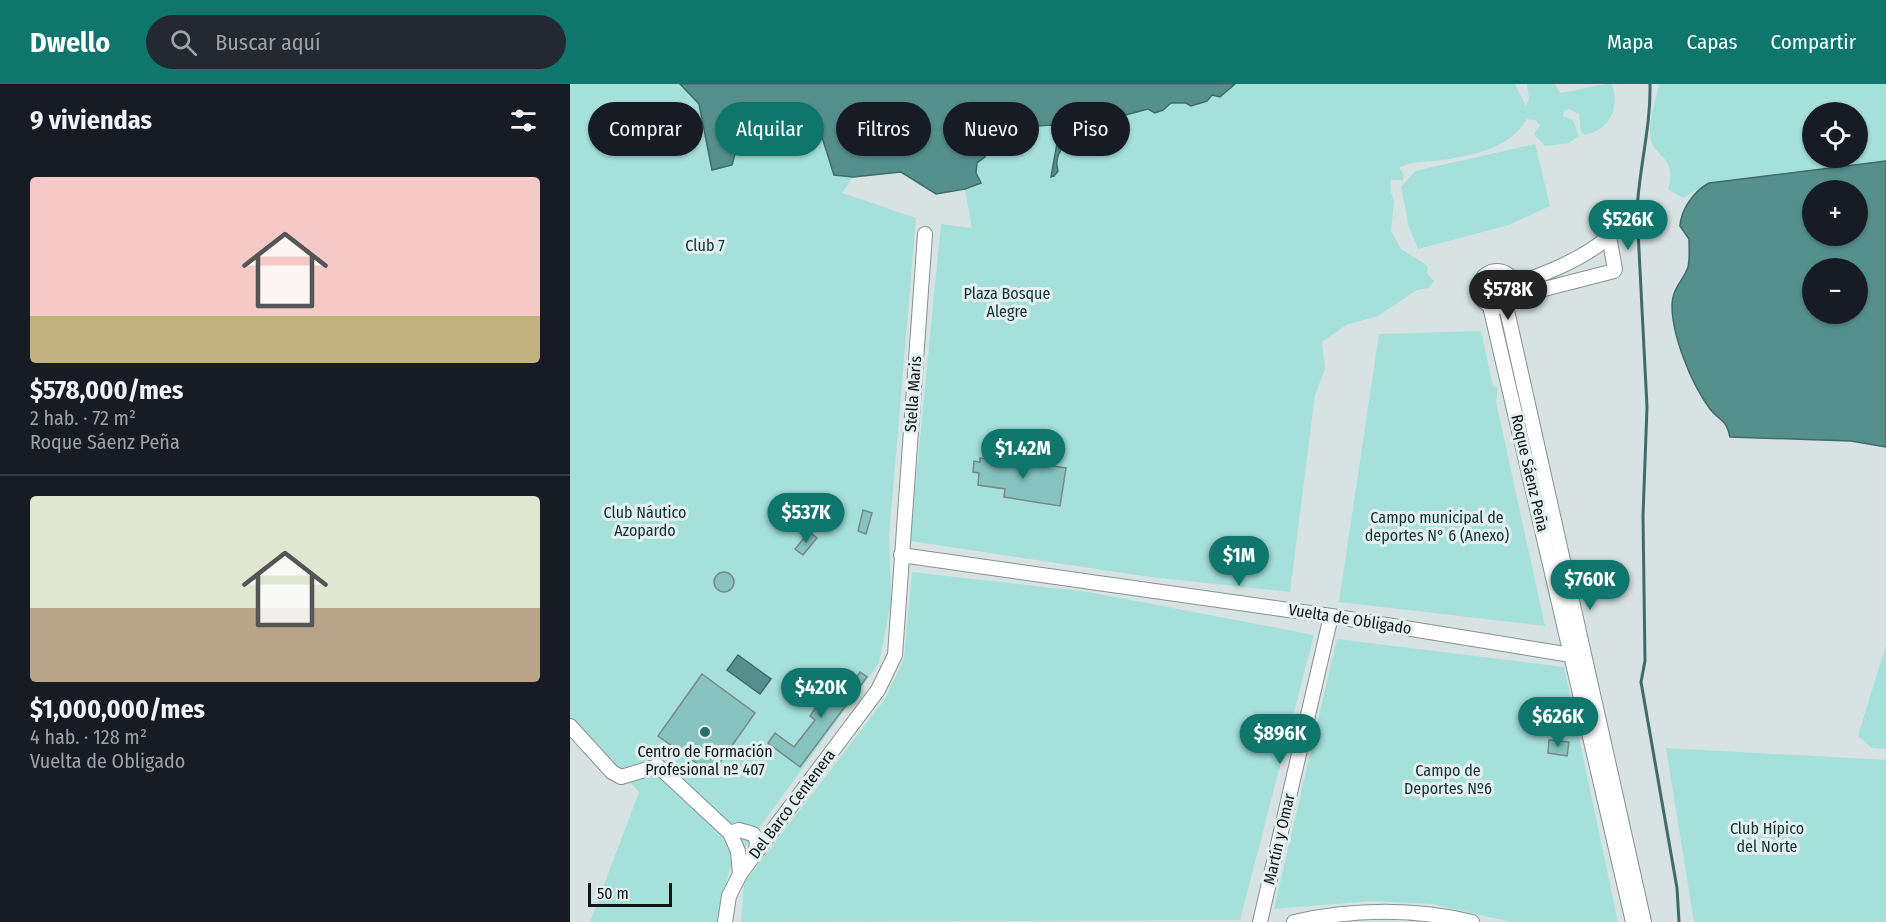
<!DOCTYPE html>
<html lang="es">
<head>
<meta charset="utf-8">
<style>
	:root { --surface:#171b24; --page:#242831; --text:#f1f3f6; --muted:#9ea1a6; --line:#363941; --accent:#0f766e }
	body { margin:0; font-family:"Fira Sans Condensed",sans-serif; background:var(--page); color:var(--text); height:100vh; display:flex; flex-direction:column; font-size:22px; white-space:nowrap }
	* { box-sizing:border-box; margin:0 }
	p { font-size:20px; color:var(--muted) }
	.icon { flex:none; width:33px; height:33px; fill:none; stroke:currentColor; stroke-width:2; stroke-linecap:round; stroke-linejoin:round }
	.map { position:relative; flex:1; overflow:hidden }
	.drawer { display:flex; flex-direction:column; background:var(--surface); width:570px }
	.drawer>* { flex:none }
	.guide { position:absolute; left:18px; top:18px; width:570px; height:54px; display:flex; gap:12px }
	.fabs { position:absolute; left:1232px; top:18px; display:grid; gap:12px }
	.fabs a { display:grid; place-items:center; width:66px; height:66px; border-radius:50%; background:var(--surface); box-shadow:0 2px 4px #0004; font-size:30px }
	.scale { position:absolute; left:18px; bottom:15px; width:84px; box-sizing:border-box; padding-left:6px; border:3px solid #101515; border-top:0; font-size:16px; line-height:21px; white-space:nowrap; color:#101515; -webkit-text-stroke:4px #e3f0ef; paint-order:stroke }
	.price { position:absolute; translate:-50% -51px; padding:0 14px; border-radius:21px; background:var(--accent); color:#fff; font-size:20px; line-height:39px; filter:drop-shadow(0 2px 3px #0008) }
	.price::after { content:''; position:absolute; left:50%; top:36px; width:18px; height:14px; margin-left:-9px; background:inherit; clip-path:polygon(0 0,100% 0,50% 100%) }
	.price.selected { background:#222; color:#fff }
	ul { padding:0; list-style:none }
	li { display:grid; align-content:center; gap:12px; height:318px; padding:0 30px }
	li+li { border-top:2px solid var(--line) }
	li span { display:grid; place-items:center; height:186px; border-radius:6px; color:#555 }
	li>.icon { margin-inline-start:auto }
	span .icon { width:108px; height:108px; fill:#fffc; stroke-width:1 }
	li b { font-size:26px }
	h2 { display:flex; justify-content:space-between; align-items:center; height:72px; padding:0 30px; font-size:26px }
	.pill { padding:0 21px; border-radius:27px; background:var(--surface); box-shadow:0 2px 4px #0004; font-size:21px; line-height:54px }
	.pill.selected { background:var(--accent); color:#fff }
	header { display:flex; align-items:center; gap:36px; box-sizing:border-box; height:84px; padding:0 30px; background:var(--accent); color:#fff }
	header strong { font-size:28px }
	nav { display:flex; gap:33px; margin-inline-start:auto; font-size:21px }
	.search { width:420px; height:54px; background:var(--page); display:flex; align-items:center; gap:15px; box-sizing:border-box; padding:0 21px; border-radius:33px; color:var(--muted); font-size:22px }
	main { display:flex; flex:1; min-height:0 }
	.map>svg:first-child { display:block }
	.green { fill:#a5e0db; fill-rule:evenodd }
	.water { fill:#55908c; stroke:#406b68; stroke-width:1.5; fill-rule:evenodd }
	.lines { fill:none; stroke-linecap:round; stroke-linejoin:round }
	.stream { stroke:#406b68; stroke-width:3 }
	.building { fill:#87c4bf; stroke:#7b8886; stroke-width:1.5 }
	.minor-casing { stroke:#849190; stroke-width:16 }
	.minor { stroke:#fff; stroke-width:14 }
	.poi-dot { fill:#256f6b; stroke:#e3f0ef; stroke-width:2 }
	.labels { text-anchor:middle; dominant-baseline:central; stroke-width:6; stroke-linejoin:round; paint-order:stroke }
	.park-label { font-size:16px; fill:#11302e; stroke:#e3f0ef }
	.street-label { font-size:16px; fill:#101515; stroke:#e3f0ef }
	.poi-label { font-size:16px; fill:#101515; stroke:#e3f0ef }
</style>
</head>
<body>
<header>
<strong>Dwello</strong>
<div class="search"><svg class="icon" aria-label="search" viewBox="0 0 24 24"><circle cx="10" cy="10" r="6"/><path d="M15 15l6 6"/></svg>Buscar aquí</div>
<nav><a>Mapa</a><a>Capas</a><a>Compartir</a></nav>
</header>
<main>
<section class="drawer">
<h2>9 viviendas<svg class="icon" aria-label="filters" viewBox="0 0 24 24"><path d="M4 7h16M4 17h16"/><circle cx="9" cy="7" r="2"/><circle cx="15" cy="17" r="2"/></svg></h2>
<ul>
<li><span style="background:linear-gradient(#f6c9c9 75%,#c2b280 0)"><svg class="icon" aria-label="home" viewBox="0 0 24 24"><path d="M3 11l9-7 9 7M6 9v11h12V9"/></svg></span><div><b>$578,000/mes</b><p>2 hab. · 72 m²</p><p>Roque Sáenz Peña</p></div></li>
<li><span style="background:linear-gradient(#dfe7d0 60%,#b9a48a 0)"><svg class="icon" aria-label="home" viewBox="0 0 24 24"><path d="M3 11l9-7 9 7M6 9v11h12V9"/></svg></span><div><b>$1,000,000/mes</b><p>4 hab. · 128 m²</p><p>Vuelta de Obligado</p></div></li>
</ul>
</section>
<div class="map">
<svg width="1316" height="838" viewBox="0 0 1316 838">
	<rect width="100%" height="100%" fill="#d6e3e2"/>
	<g class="green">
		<polygon points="0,0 109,0 129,20 142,86 162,81 167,63 182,31 227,25 246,33 264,91 283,93 272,109 346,134 319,453 321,518 309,579 160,784 147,838 20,838 69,708 0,635"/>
		<path d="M 665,0 L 945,0 L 956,22 L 959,15 L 957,0 L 985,0 L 990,9 C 1009,7 1024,0 1042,0 C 1049,25 1041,45 1015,51 L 1011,48 L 1009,30 L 999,25 L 994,27 L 993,32 L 1003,36 L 1009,52 L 999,59 L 975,62 L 964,50 L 970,41 L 965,36 L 957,35 C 939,66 899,72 865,77 C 852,78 842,77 829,84 L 834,90 L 833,96 L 821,96 L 820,106 L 824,117 L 821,147 L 831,165 L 858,182 L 857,189 L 864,197 L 859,204 L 847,206 L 808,232 L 776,241 L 752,258 L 755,285 L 745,311 L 720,508 L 580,493 L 340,457 L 371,140 L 402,144 L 395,105 L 411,99 L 406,89 L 407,79 L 415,73 L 417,66 C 428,59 443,45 456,43 C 464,42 472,43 481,41 L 488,54 L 481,92 L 488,87 L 486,83 L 493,58 L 505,49 L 510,50 L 516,62 L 535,42 L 548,33 L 578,24 L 585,29 C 592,27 595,21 601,19 C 611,15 640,11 650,13 Z"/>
		<path d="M 1089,0 L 1316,0 L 1316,77 L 1139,99 L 1113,114 L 1098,105 C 1108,69 1082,75 1080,51 C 1079,35 1086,16 1089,0 ZM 1242,28 L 1287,28 L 1287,74 L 1242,74 Z"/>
		<polygon points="965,60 980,122 939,141 848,165 839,143 831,103 845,87"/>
		<circle cx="928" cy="206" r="11"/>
		<polygon points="911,247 923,302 928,303 926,318 975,542 769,518 809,250"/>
		<polygon points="342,488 519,508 744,551 670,836 171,838 174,799 315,615 334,575"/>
		<polygon points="767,555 994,583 1048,838 941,838 862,820 802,817 704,825"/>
		<polygon points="1316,561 1316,665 1302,664 1288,652"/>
		<polygon points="1096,664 1316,676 1316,838 1124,838"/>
	</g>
	<g class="water">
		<path d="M 110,0 L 665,0 L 650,13 L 642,11 L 637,17 L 621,22 L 616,19 L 601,19 L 593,26 L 585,29 L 578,25 L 548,33 L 535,42 L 516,63 L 510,50 L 505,49 C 495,59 483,71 488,87 L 484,92 L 481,93 L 488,54 L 481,41 L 455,43 L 417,66 L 415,73 L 407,79 L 406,89 L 411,99 L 395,105 L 366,110 L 331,88 L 283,93 L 264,91 L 246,34 L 227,25 L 182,31 L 167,63 L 162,81 L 142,86 L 129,20 Z"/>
		<path d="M 1316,77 L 1316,363 L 1281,357 L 1160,353 C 1156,334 1150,338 1140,325 C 1121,299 1102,252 1102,221 C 1102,204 1114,196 1118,183 C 1120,174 1119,163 1119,155 L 1110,142 C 1111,125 1124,107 1139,99 ZM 1287,106 L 1287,152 L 1242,152 L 1242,106 ZM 1287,184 L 1287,230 L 1242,230 L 1242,184 Z"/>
		<polygon points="168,571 201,595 190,610 157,586"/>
	</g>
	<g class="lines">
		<path class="stream" d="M 1080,0 C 1081,43 1069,84 1067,127 L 1077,323 L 1073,432 L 1075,577 L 1071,598 L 1107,804 L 1109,838"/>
	</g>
	<g class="building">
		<polygon points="410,374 469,383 469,380 496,384 490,422 434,413 435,405 408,401 409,389 403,388 404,377 410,378"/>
		<polygon points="256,417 263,422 250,439 243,433"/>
		<polygon points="293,426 302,429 296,450 288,447"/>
		<polygon points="239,448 247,454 233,471 225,465"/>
		<circle cx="154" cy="498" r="10"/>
		<polygon points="271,588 284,597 290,588 297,593 230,683 198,659 205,649 224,663 245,636 240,632"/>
		<polygon points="132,590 185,629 142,690 88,652"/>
		<polygon points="979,656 999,658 997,672 978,669"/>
	</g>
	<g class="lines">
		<g class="minor-casing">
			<g id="minor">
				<circle cx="927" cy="205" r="18"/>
				<path d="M 943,213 L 1044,187 L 1045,185 L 1040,158 L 1035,156 C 1008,177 977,189 946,200"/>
				<polyline points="920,222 1063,838"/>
				<polyline points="936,222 1074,838"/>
				<polyline points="331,471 761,532 1001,571 1013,566"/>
				<polyline points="0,642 42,688 51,693 88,682 160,749 168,767 170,790"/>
				<polyline points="160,749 169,746 183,750 187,756 186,768"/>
				<polyline points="155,838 159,812 170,790 308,606 325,571 355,150"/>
				<polyline points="690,838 761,532"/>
				<path d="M 724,838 C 783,825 843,824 902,838"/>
			</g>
		</g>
		<use href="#minor" class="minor"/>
	</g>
	<circle class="poi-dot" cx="135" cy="648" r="6"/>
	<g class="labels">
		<g class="park-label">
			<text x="135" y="161">Club 7</text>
			<text x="437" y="209">Plaza Bosque<tspan x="437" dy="18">Alegre</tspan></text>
			<text x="75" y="428">Club Náutico<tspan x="75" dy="18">Azopardo</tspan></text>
			<text x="867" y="433">Campo municipal de<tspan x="867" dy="18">deportes N° 6 (Anexo)</tspan></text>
			<text x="878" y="686">Campo de<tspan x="878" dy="18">Deportes Nº6</tspan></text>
			<text x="1197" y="744">Club Hípico<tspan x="1197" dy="18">del Norte</tspan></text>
		</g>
		<g class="street-label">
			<text transform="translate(343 310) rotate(-86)">Stella Maris</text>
			<text transform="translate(960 389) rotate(77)">Roque Sáenz Peña</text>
			<text transform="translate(780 535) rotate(9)">Vuelta de Obligado</text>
			<text transform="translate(222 720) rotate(-53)">Del Barco Centenera</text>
			<text transform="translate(709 755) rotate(-77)">Martín y Omar</text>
		</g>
		<g class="poi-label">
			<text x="135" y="667">Centro de Formación<tspan x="135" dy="18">Profesional nº 407</tspan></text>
		</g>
	</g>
</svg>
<div class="fabs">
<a><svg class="icon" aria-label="locate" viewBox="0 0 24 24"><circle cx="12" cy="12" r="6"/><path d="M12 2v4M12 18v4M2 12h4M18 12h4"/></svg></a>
<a>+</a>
<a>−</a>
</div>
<div class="scale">50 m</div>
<b class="price" style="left:1058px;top:167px">$526K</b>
<b class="price selected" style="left:938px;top:237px">$578K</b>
<b class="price" style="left:453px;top:396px">$1.42M</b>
<b class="price" style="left:236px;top:460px">$537K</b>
<b class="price" style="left:669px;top:503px">$1M</b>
<b class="price" style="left:1020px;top:527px">$760K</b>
<b class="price" style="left:251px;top:635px">$420K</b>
<b class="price" style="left:988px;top:664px">$626K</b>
<b class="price" style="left:710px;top:681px">$896K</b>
<div class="guide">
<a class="pill">Comprar</a>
<a class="pill selected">Alquilar</a>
<a class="pill">Filtros</a>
<a class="pill">Nuevo</a>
<a class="pill">Piso</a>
</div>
</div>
</main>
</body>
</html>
